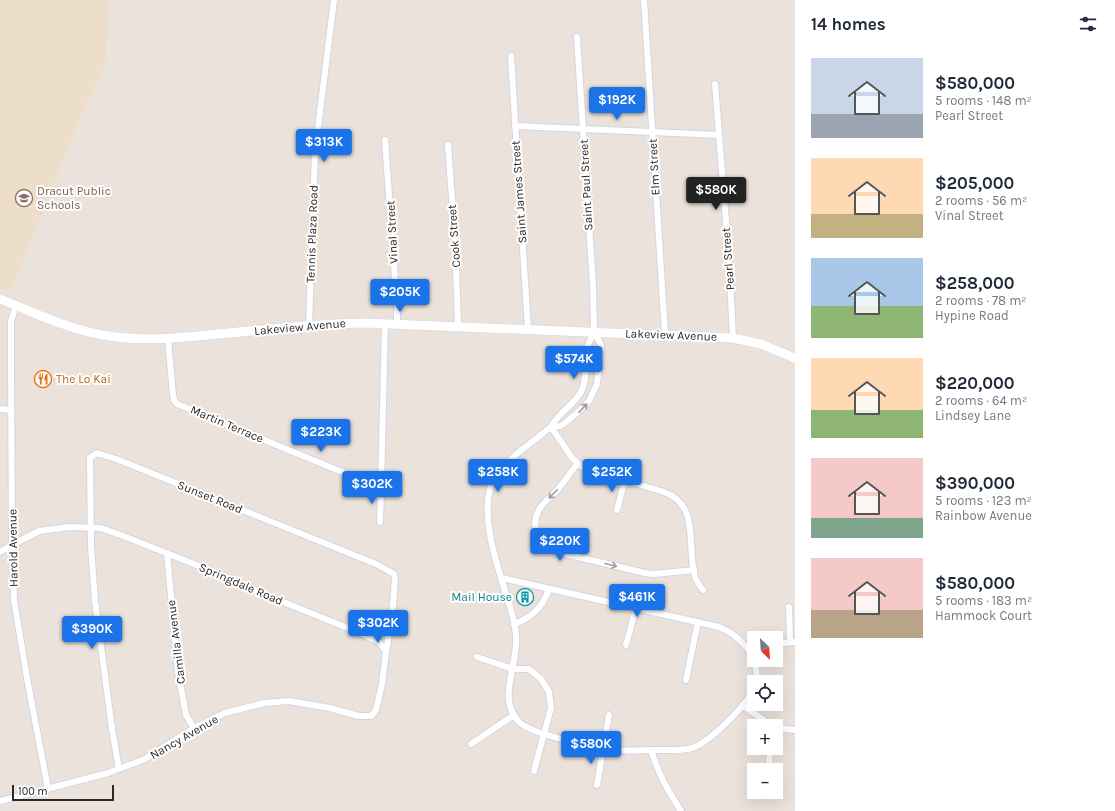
<!DOCTYPE html>
<html lang="en">
<head>
<meta charset="utf-8">
<style>
	:root { --surface:#fff; --page:#f6f6f7; --text:#1f2937; --muted:#747a83; --accent:#1a73e8 }
	body { margin:0; font-family:Karla,sans-serif; background:var(--page); color:var(--text); height:100vh; display:flex; flex-direction:column; font-size:15px; white-space:nowrap }
	* { box-sizing:border-box; margin:0 }
	p { font-size:13px; color:var(--muted) }
	.icon { flex:none; width:22px; height:22px; fill:none; stroke:currentColor; stroke-width:2; stroke-linecap:round; stroke-linejoin:round }
	.map { position:relative; flex:1; overflow:hidden }
	.sheet { display:flex; flex-direction:column; background:var(--surface); width:320px }
	.sheet>* { flex:none }
	.needle { width:26px; rotate:155deg }
	.fabs { position:absolute; left:747px; top:631px; display:grid; gap:8px }
	.fabs a { display:grid; place-items:center; width:36px; height:36px; border-radius:0px; background:var(--surface); box-shadow:0 4px 16px #0002; font-size:20px }
	.scale { position:absolute; left:12px; bottom:10px; width:102px; box-sizing:border-box; padding-left:4px; border:2px solid #292929; border-top:0; font-size:11px; line-height:14px; white-space:nowrap; color:#292929; -webkit-text-stroke:3px #fff; paint-order:stroke }
	.price { position:absolute; translate:-50% -34px; padding:0 9px; border-radius:4px; background:var(--accent); color:#fff; font-size:13px; line-height:26px; filter:drop-shadow(0 1px 2px #0008) }
	.price::after { content:''; position:absolute; left:50%; top:24px; width:12px; height:9px; margin-left:-6px; background:inherit; clip-path:polygon(0 0,100% 0,50% 100%) }
	.price.active { background:#222; color:#fff }
	ul { padding:0; list-style:none }
	li { display:flex; align-items:center; gap:12px; height:100px; padding:0 16px }
	li span { display:grid; place-items:center; flex:none; width:112px; height:80px; border-radius:0px; color:#555 }
	li>.icon { margin-inline-start:auto }
	span .icon { width:48px; height:48px; fill:#fffc; stroke-width:1 }
	li b { font-size:17px }
	h2 { display:flex; justify-content:space-between; align-items:center; height:48px; padding:0 16px; font-size:17px }
	main { display:flex; flex:1; min-height:0 }
	.map>svg:first-child { display:block }
	.education { fill:#eddeca }
	.lines { fill:none; stroke-linecap:round; stroke-linejoin:round }
	.minor-casing { stroke:#d0d6e2; stroke-width:8 }
	.secondary-casing { stroke:#d0d6e2; stroke-width:10 }
	.minor { stroke:#fff; stroke-width:6 }
	.secondary { stroke:#fff; stroke-width:9 }
	.oneway { stroke:#9f9f9f }
	.labels { text-anchor:middle; dominant-baseline:central; stroke-width:4; stroke-linejoin:round; paint-order:stroke }
	.street-label { font-size:12px; fill:#292929; stroke:#fff }
	.education-label { font-size:12px; fill:#785e54; stroke:#fff; text-anchor:start }
	.food-label { font-size:12px; fill:#c56008; stroke:#fff; text-anchor:start }
	.culture-label { font-size:12px; fill:#0d838f; stroke:#fff; text-anchor:end }
</style>
</head>
<body>
<main>
<div class="map">
<svg width="795" height="811" viewBox="0 0 795 811">
	<rect width="100%" height="100%" fill="#ebe3db"/>
	<polygon class="education" points="0,0 108,0 106,58 103,71 84,109 11,291 0,287"/>
	<g class="lines">
		<g class="minor-casing">
			<g id="minor">
				<polyline points="644,0 665,334"/>
				<polyline points="511,56 528,329"/>
				<polyline points="715,84 729,259 733,338"/>
				<polyline points="515,126 719,135"/>
				<polyline points="385,140 397,307 397,324"/>
				<polyline points="448,145 455,237 458,326"/>
				<polyline points="16,305 11,321 11,363 12,548 14,600 27,678 48,789"/>
				<polyline points="309,325 315,152 334,0"/>
				<path d="M 594,332 C 592,337 588,343 587,349 C 586,362 587,381 581,392 C 573,406 558,413 551,427 C 535,440 498,465 492,482 C 479,518 498,568 509,603 C 512,613 515,624 516,635 C 519,664 496,698 519,722 C 532,735 595,747 614,750 C 628,751 642,750 656,750 C 668,750 681,751 692,748 C 709,743 748,704 754,688"/>
				<polyline points="168,339 173,395 174,400 177,404 381,488 385,323"/>
				<polyline points="0,409 11,410"/>
				<polyline points="551,427 561,426 577,413 589,401 597,384 601,345 594,332 593,286 577,37"/>
				<path d="M 551,427 L 573,459 L 582,467 L 664,492 C 701,505 686,547 695,577 C 697,582 700,586 703,590"/>
				<path d="M 577,464 C 571,472 565,481 558,489 C 552,496 543,502 539,510 C 529,527 540,546 557,552 L 645,573 L 654,574 L 694,570"/>
				<polyline points="617,510 625,480"/>
				<polyline points="380,522 381,488"/>
				<polyline points="0,552 12,545 39,531 69,527 101,528 126,537 204,568 271,597 355,631 379,642 386,651"/>
				<polyline points="167,553 178,672 186,715 194,728"/>
				<path d="M 502,578 L 719,627 C 741,636 760,657 756,682"/>
				<polyline points="789,607 790,642"/>
				<path d="M 514,624 C 532,618 543,607 549,589"/>
				<polyline points="626,645 636,608"/>
				<polyline points="776,645 785,643 795,642"/>
				<polyline points="477,657 513,669 529,669 541,679 549,692 551,708 534,771"/>
				<polyline points="686,680 698,622"/>
				<polyline points="742,705 772,726"/>
				<polyline points="776,728 795,730"/>
				<polyline points="471,744 514,715"/>
				<path d="M 651,750 C 659,775 667,789 681,811"/>
				<polyline points="769,770 769,761 771,748"/>
				<polyline points="597,785 609,715"/>
				<polyline points="0,801 108,773 145,759 194,728 225,713 264,703 289,701 330,708 359,716 371,716 376,710 382,684 386,651 392,617 395,579 394,574 376,564 119,460 97,453 90,458 91,547 95,601 112,729 119,769"/>
			</g>
		</g>
		<g class="secondary-casing">
			<path id="secondary" d="M 0,299 C 33,312 67,329 103,335 C 141,342 178,338 217,334 C 266,330 316,323 365,323 L 733,338 L 761,344 L 795,358"/>
		</g>
		<use href="#minor" class="minor"/>
		<use href="#secondary" class="secondary"/>
	</g>
	<defs><path id="oneway-shaft" d="M-6 0H5M1.5-3L5.5 0L1.5 3" fill="none" stroke-width="1.6" stroke-linecap="round" stroke-linejoin="round"/></defs>
	<g class="oneway">
		<use href="#oneway-shaft" transform="translate(583 408) rotate(-47)"/>
		<use href="#oneway-shaft" transform="translate(553 494) rotate(134)"/>
		<use href="#oneway-shaft" transform="translate(611 565) rotate(14)"/>
	</g>
	<defs>
		<g id="school-ring" transform="scale(0.9)"><circle r="9.5" fill="#fff" stroke="#8d6e63" stroke-width="1.5"/><path d="M0-5L7-2L0 1L-7-2ZM-4 1L0 2.5L4 1V4Q0 6-4 4Z" fill="#8d6e63"/></g>
		<g id="restaurant-ring" transform="scale(0.9)"><circle r="9.5" fill="#fff" stroke="#e8710a" stroke-width="1.5"/><path d="M-5-6h1v4h1v-4h1v4h1v-4h1v5L-1.5 .5V6h-2V.5L-5-1ZM5-6V6H3V1.5H1.5Q1.5-4 5-6Z" fill="#e8710a"/></g>
		<g id="building-ring" transform="scale(0.9)"><circle r="9.5" fill="#fff" stroke="#0f9aa8" stroke-width="1.5"/><path d="M-4-6H4V6H1V3H-1V6H-4ZM-2.5-4.3h1.7v1.8h-1.7ZM.8-4.3h1.7v1.8H.8ZM-2.5-1h1.7V.8h-1.7ZM.8-1h1.7V.8H.8Z" fill="#0f9aa8"/></g>
	</defs>
	<g fill-rule="evenodd">
		<use href="#school-ring" x="24" y="198"/>
		<use href="#restaurant-ring" x="43" y="379"/>
		<use href="#building-ring" x="525" y="597"/>
	</g>
	<g class="labels">
		<g class="street-label">
			<text transform="translate(654 167) rotate(-93)">Elm Street</text>
			<text transform="translate(586 185) rotate(-93)">Saint Paul Street</text>
			<text transform="translate(519 192) rotate(-94)">Saint James Street</text>
			<text transform="translate(392 232) rotate(-93)">Vinal Street</text>
			<text transform="translate(312 234) rotate(-88)">Tennis Plaza Road</text>
			<text transform="translate(454 236) rotate(-94)">Cook Street</text>
			<text transform="translate(728 259) rotate(-94)">Pearl Street</text>
			<text transform="translate(300 327) rotate(-5)">Lakeview Avenue</text>
			<text transform="translate(671 335) rotate(2)">Lakeview Avenue</text>
			<text transform="translate(227 424) rotate(23)">Martin Terrace</text>
			<text transform="translate(210 497) rotate(22)">Sunset Road</text>
			<text transform="translate(13 548) rotate(-91)">Harold Avenue</text>
			<text transform="translate(241 584) rotate(23)">Springdale Road</text>
			<text transform="translate(176 642) rotate(-97)">Camilla Avenue</text>
			<text transform="translate(184 737) rotate(-30)">Nancy Avenue</text>
		</g>
		<g class="education-label">
			<text x="37" y="191">Dracut Public<tspan x="37" dy="14">Schools</tspan></text>
		</g>
		<g class="food-label">
			<text x="56" y="379">The Lo Kai</text>
		</g>
		<g class="culture-label">
			<text x="512" y="597">Mail House</text>
		</g>
	</g>
</svg>
<div class="fabs">
<a><svg class="needle" viewBox="-14 -14 28 28"><path d="M0-13l5 13h-10z" fill="#e53935"/><path d="M0 13l5-13h-10z" fill="#747a83"/></svg></a>
<a><svg class="icon" aria-label="locate" viewBox="0 0 24 24"><circle cx="12" cy="12" r="6"/><path d="M12 2v4M12 18v4M2 12h4M18 12h4"/></svg></a>
<a>+</a>
<a>−</a>
</div>
<div class="scale">100 m</div>
<b class="price" style="left:617px;top:121px">$192K</b>
<b class="price" style="left:324px;top:163px">$313K</b>
<b class="price active" style="left:716px;top:211px">$580K</b>
<b class="price" style="left:400px;top:313px">$205K</b>
<b class="price" style="left:574px;top:380px">$574K</b>
<b class="price" style="left:321px;top:453px">$223K</b>
<b class="price" style="left:498px;top:493px">$258K</b>
<b class="price" style="left:612px;top:493px">$252K</b>
<b class="price" style="left:372px;top:505px">$302K</b>
<b class="price" style="left:560px;top:562px">$220K</b>
<b class="price" style="left:637px;top:618px">$461K</b>
<b class="price" style="left:378px;top:644px">$302K</b>
<b class="price" style="left:92px;top:650px">$390K</b>
<b class="price" style="left:591px;top:765px">$580K</b>
</div>
<section class="sheet">
<h2>14 homes<svg class="icon" aria-label="filters" viewBox="0 0 24 24"><path d="M4 7h16M4 17h16"/><circle cx="9" cy="7" r="2"/><circle cx="15" cy="17" r="2"/></svg></h2>
<ul>
<li><span style="background:linear-gradient(#c9d6e8 70%,#9aa5b1 0)"><svg class="icon" aria-label="home" viewBox="0 0 24 24"><path d="M3 11l9-7 9 7M6 9v11h12V9"/></svg></span><div><b>$580,000</b><p>5 rooms · 148 m²</p><p>Pearl Street</p></div></li>
<li><span style="background:linear-gradient(#ffd9b3 70%,#c2b280 0)"><svg class="icon" aria-label="home" viewBox="0 0 24 24"><path d="M3 11l9-7 9 7M6 9v11h12V9"/></svg></span><div><b>$205,000</b><p>2 rooms · 56 m²</p><p>Vinal Street</p></div></li>
<li><span style="background:linear-gradient(#a9c7e8 60%,#8fb573 0)"><svg class="icon" aria-label="home" viewBox="0 0 24 24"><path d="M3 11l9-7 9 7M6 9v11h12V9"/></svg></span><div><b>$258,000</b><p>2 rooms · 78 m²</p><p>Hypine Road</p></div></li>
<li><span style="background:linear-gradient(#ffd9b3 65%,#8fb573 0)"><svg class="icon" aria-label="home" viewBox="0 0 24 24"><path d="M3 11l9-7 9 7M6 9v11h12V9"/></svg></span><div><b>$220,000</b><p>2 rooms · 64 m²</p><p>Lindsey Lane</p></div></li>
<li><span style="background:linear-gradient(#f6c9c9 75%,#7fa58c 0)"><svg class="icon" aria-label="home" viewBox="0 0 24 24"><path d="M3 11l9-7 9 7M6 9v11h12V9"/></svg></span><div><b>$390,000</b><p>5 rooms · 123 m²</p><p>Rainbow Avenue</p></div></li>
<li><span style="background:linear-gradient(#f6c9c9 65%,#b9a48a 0)"><svg class="icon" aria-label="home" viewBox="0 0 24 24"><path d="M3 11l9-7 9 7M6 9v11h12V9"/></svg></span><div><b>$580,000</b><p>5 rooms · 183 m²</p><p>Hammock Court</p></div></li>
</ul>
</section>
</main>
</body>
</html>
